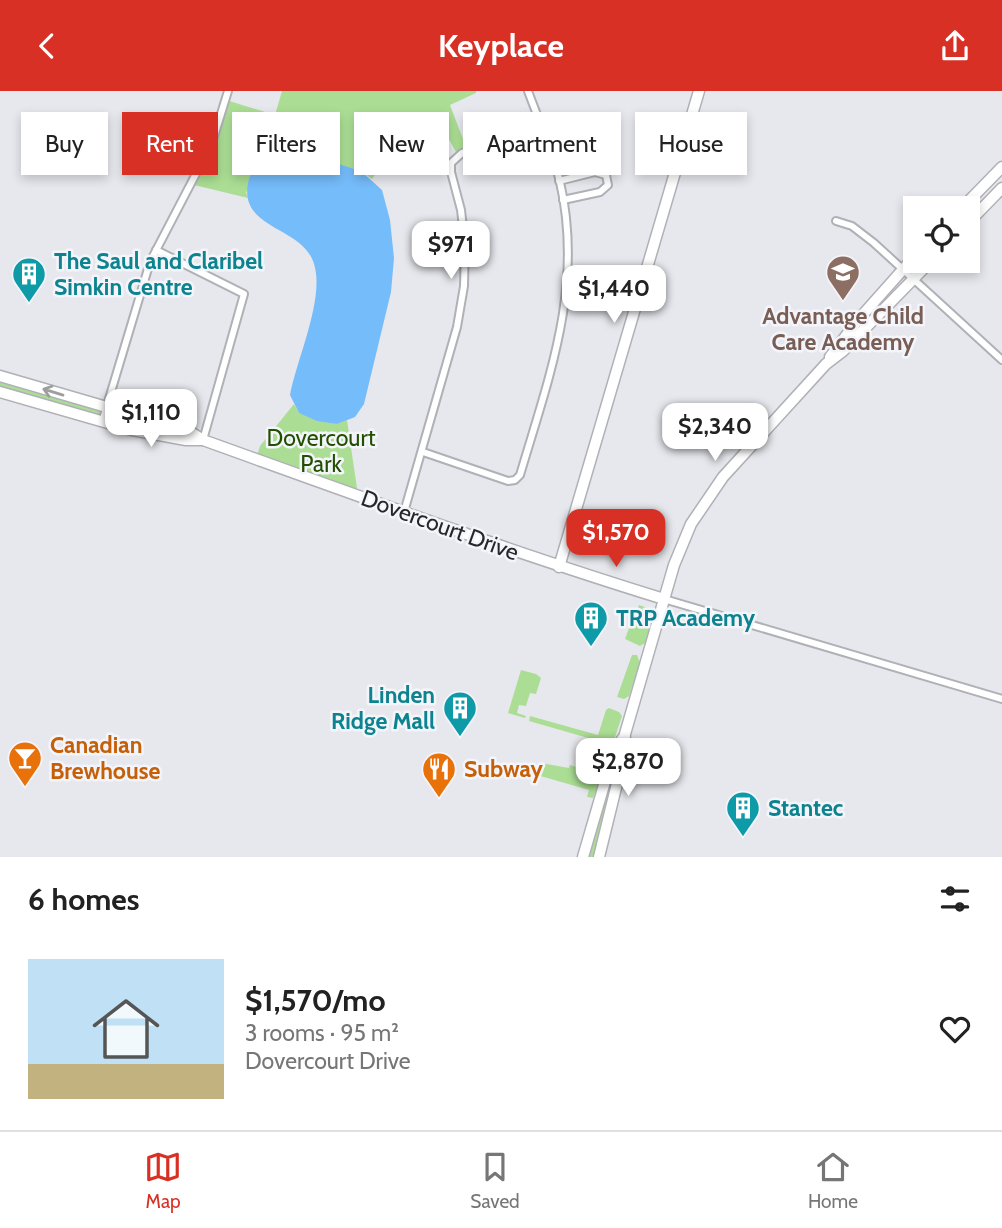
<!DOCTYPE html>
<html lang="en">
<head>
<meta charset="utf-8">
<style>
	:root { --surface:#fff; --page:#f6f6f6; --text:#222; --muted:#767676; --line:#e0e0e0; --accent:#d93025 }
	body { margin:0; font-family:Cabin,sans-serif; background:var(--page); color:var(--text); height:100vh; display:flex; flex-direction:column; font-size:26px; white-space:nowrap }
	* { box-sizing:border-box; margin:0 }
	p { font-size:23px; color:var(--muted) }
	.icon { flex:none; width:38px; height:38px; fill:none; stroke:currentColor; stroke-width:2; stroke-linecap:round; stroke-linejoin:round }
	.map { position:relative; height:766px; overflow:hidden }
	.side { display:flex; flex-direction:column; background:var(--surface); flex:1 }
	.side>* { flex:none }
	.hud { position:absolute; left:21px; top:21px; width:961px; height:63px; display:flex; gap:14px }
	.fabs { position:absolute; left:903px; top:105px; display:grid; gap:14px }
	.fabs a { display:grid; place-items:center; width:77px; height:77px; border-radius:0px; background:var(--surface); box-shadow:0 4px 10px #0003; font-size:35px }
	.price { position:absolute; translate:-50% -60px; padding:0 16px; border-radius:14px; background:#fff; color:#222; font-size:23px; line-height:46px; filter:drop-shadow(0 2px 4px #0008) }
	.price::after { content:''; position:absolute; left:50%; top:42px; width:21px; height:16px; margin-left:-10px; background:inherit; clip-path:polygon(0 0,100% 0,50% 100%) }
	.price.active { background:var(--accent); color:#fff }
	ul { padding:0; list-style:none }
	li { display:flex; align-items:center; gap:21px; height:175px; padding:0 28px }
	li+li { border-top:2px solid var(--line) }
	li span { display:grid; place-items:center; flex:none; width:196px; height:140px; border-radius:0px; color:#555 }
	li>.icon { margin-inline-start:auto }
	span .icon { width:84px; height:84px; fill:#fffc; stroke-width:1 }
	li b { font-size:30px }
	h2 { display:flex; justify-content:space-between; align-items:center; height:84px; padding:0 28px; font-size:30px }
	.pill { padding:0 24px; border-radius:0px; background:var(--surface); box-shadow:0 4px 10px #0003; font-size:24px; line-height:63px }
	.pill.active { background:var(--accent); color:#fff }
	header { display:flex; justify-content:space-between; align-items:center; height:91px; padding:0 28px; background:var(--accent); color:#fff; font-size:32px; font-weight:800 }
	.tabs { display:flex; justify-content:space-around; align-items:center; height:98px; border-top:2px solid var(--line); background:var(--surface); font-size:19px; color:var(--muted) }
	.tabs a { display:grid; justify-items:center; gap:4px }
	.tabs .active { color:var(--accent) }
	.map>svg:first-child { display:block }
	.green { fill:#abde94 }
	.water { fill:#75bcfa }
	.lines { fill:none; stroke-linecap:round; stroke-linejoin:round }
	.street-casing { stroke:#afb1b6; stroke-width:10 }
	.secondary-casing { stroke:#afb1b6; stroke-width:13 }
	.street { stroke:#fff; stroke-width:6 }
	.secondary { stroke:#fff; stroke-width:10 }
	.oneway { stroke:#9d9e9e }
	.labels { text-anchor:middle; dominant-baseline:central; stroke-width:5; stroke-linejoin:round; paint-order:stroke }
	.culture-label { font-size:23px; font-weight:bold; fill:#0d838f; stroke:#f4f5fb; text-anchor:start }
	.education-label { font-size:23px; font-weight:bold; fill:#785e54; stroke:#f4f5fb }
	.park-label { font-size:23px; fill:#225000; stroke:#f4f5fb }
	.street-label { font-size:23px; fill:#262728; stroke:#f4f5fb }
	.food-label { font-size:23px; font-weight:bold; fill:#c56008; stroke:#f4f5fb; text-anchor:start }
</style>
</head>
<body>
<header><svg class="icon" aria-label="back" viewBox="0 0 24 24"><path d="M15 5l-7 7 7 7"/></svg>Keyplace<svg class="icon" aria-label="share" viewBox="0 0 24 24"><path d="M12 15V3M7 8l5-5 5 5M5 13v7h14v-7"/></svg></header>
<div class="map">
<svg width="1002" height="766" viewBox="0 0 1002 766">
	<rect width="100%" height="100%" fill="#e7e8ed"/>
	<g class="green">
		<polygon points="282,0 476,0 476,2 450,14 466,56 456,61 434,21 397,37 382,74 372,88 361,80 292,60 246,101 248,107 190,93 212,52 226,9 275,24"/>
		<polygon points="0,285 189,340 186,349 0,301"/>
		<polygon points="294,313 299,322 337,333 347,329 358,404 256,368 260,355"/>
		<polygon points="639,514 653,519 654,523 645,552 640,555 625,548 632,529 631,526 635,527"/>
		<polygon points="632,564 637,564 640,572 629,605 624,608 617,606"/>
		<polygon points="521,579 536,583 541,587 536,603 530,602 526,615 519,614 517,622 526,625 525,627 508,622"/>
		<polygon points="609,617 619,621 622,625 612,655 609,657 605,656 602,651 529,630 530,625 598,644 606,619"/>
		<polygon points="625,643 599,766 583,766 600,702"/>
		<polygon points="603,664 606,666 607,670 593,707 587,706 589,699 537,684 541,672 569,677 570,674 580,677 579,683 592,686 598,667"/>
	</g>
	<path class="water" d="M 280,60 L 303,62 L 361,80 L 382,99 L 390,129 L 394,167 L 391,201 L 364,313 L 355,326 L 337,333 L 317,330 L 299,322 L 290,304 C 297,267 325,207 314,173 C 303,135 239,139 248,92 C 252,73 264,66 280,60 Z"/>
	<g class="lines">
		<g class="street-casing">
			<g id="street">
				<polyline points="559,90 595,81 606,84 608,94 600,101 563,109"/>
				<polyline points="836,130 852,135 874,152 1002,269"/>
				<polyline points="156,159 244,203 203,349"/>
				<polyline points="102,331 150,171 212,52 228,0"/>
				<path d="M 423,361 L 508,390 L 515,389 L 520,384 C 549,286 584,195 560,91 C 552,59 539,30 528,0"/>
				<polyline points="404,421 457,236 464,195 465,154 461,119 451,81 451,72 462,62 540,29"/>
				<polyline points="664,508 1002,608"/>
			</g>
		</g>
		<g class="secondary-casing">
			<g id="secondary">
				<polyline points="962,117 1002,76"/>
				<polyline points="968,132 1002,97"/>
				<polyline points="830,266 858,229 915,165"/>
				<path d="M 0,285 L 189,340 L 203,349 C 356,404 508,460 664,508"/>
				<polyline points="0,301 132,339 186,349 203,349"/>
				<polyline points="559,476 699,0"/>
				<polyline points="583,766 613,663 623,647"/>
				<polyline points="599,766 624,664 625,643 674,474 691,433 723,386 826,273 843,260 931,170"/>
			</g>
		</g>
		<use href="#street" class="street"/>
		<use href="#secondary" class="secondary"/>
	</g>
	<defs><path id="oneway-shaft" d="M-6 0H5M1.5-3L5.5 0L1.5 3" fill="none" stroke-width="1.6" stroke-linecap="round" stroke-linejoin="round" transform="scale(1.75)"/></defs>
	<use class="oneway" href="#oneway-shaft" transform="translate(53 301) rotate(-163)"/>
	<defs>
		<g id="school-pin" transform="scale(1.75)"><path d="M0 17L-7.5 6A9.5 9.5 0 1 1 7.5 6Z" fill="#8d6e63" stroke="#f4f5fb"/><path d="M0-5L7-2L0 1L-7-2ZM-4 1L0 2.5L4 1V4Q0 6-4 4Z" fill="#fff"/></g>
		<g id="building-pin" transform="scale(1.75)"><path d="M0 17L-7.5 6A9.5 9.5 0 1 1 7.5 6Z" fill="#0f9aa8" stroke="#f4f5fb"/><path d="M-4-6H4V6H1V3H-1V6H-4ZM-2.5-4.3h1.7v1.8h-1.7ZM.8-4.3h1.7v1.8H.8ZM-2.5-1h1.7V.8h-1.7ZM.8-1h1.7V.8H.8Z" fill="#fff"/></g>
		<g id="bar-pin" transform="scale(1.75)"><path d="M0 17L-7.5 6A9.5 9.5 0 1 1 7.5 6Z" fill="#e8710a" stroke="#f4f5fb"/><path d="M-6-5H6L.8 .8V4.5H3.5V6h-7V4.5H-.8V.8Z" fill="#fff"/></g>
		<g id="restaurant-pin" transform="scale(1.75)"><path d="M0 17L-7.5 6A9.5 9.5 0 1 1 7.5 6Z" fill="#e8710a" stroke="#f4f5fb"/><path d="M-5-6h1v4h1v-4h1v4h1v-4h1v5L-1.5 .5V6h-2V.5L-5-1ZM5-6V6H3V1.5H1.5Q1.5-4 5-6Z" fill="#fff"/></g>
	</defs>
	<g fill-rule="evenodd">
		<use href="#school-pin" x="843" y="181"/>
		<use href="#building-pin" x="29" y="183"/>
		<use href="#building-pin" x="591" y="527"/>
		<use href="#building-pin" x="460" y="617"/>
		<use href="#bar-pin" x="25" y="667"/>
		<use href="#restaurant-pin" x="439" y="678"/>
		<use href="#building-pin" x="743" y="717"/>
	</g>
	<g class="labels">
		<g class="culture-label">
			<text x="54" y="170">The Saul and Claribel<tspan x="54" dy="26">Simkin Centre</tspan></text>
			<text x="616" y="527">TRP Academy</text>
			<text x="435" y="604" text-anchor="end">Linden<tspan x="435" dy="26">Ridge Mall</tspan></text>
			<text x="768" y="717">Stantec</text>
		</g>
		<g class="education-label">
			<text x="843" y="225">Advantage Child<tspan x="843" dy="26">Care Academy</tspan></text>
		</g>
		<g class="park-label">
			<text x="321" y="347">Dovercourt<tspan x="321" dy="26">Park</tspan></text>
		</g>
		<g class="street-label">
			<text transform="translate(440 434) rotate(20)">Dovercourt Drive</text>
		</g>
		<g class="food-label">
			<text x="50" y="654">Canadian<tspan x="50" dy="26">Brewhouse</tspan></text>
			<text x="464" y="678">Subway</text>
		</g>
	</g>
</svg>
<div class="fabs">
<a><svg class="icon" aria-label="locate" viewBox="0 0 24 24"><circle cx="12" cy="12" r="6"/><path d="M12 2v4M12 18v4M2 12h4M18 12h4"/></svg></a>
</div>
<b class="price" style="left:451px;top:190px">$971</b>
<b class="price" style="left:614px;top:234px">$1,440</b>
<b class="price" style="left:151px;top:358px">$1,110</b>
<b class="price" style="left:715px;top:372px">$2,340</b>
<b class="price active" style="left:616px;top:478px">$1,570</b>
<b class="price" style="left:628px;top:707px">$2,870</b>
<div class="hud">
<a class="pill">Buy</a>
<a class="pill active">Rent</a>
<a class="pill">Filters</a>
<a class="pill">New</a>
<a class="pill">Apartment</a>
<a class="pill">House</a>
</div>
</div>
<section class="side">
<h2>6 homes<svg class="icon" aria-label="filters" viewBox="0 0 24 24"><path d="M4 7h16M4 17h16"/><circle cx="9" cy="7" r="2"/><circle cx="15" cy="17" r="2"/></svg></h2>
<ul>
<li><span style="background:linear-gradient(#bfe0f5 75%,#c2b280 0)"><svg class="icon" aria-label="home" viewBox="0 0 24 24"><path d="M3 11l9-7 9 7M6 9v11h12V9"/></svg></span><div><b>$1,570/mo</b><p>3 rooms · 95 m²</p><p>Dovercourt Drive</p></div><svg class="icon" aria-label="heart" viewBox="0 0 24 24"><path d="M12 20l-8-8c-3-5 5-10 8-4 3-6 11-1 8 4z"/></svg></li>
</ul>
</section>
<nav class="tabs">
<a class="active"><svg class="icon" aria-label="map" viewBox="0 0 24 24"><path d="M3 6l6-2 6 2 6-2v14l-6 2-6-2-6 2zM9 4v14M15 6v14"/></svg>Map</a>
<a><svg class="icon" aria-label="saved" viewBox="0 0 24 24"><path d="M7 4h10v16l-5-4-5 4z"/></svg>Saved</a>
<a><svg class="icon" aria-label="home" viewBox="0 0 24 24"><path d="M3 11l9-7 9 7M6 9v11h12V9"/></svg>Home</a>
</nav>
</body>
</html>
